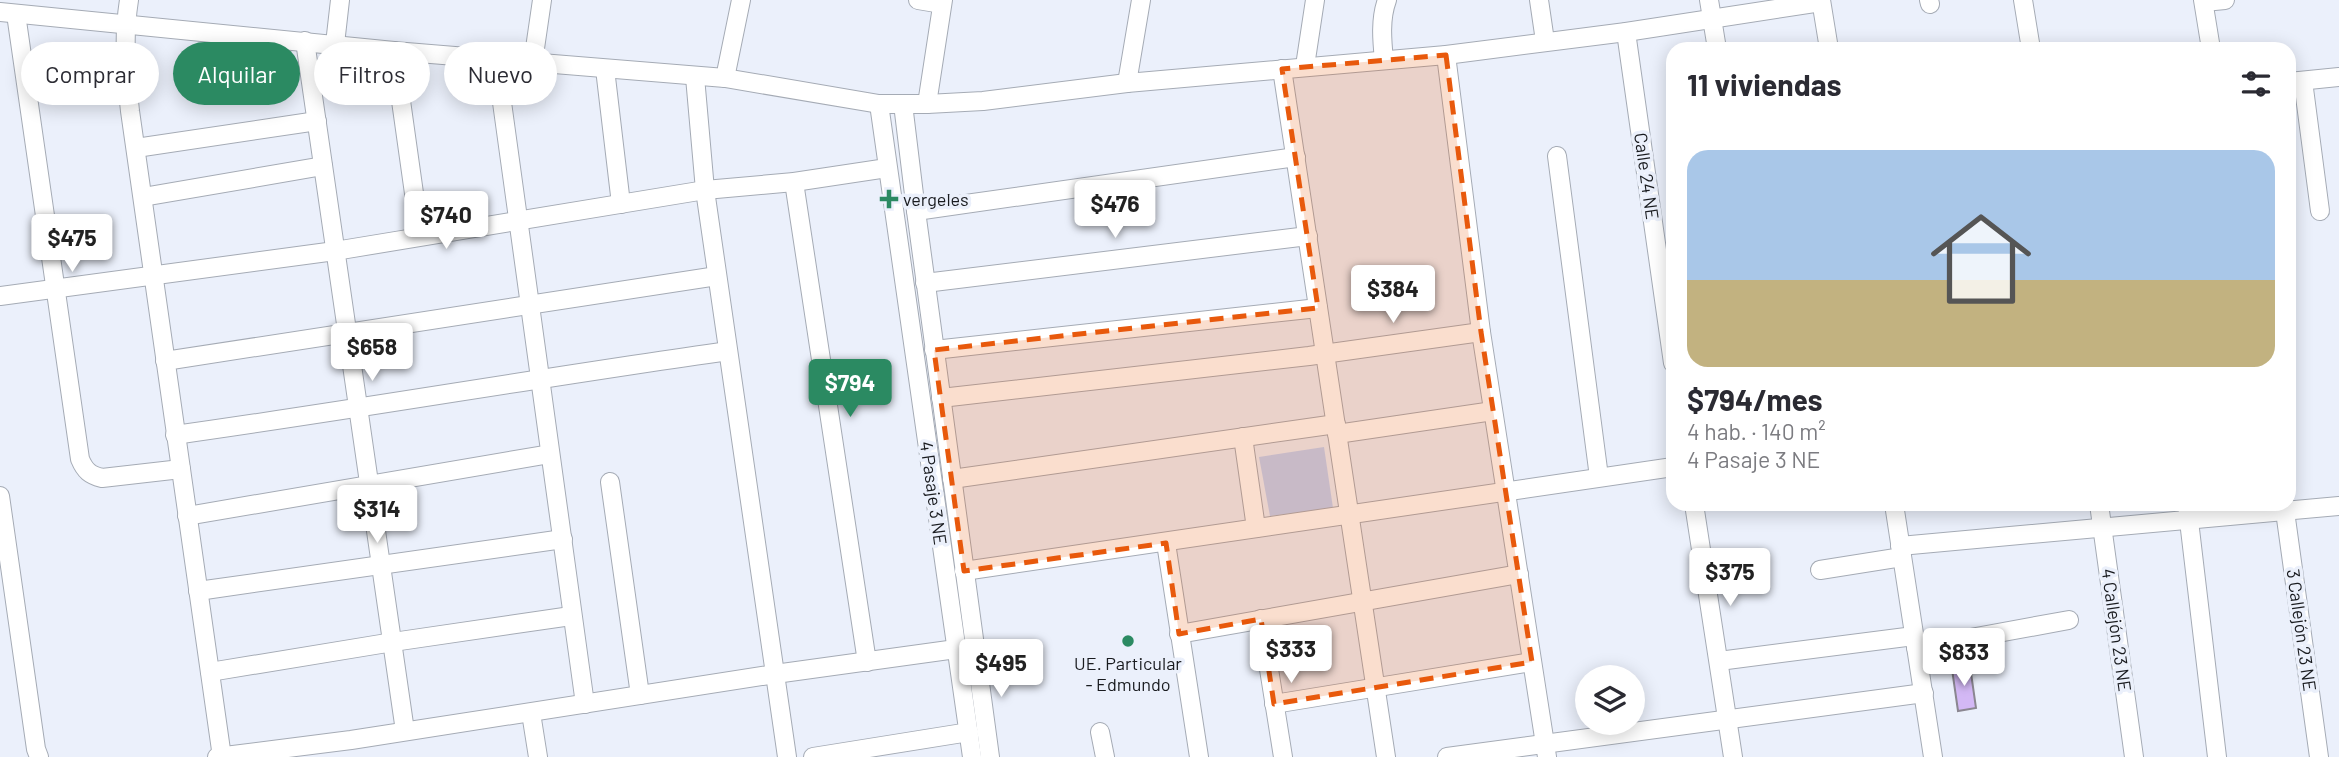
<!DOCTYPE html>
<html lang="es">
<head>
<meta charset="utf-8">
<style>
	:root { --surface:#fff; --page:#f2f2f3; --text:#2b2b33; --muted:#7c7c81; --accent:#2b8a62 }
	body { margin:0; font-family:Barlow,sans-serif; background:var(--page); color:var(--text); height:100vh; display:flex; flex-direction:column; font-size:26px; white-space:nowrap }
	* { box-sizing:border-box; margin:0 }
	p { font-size:23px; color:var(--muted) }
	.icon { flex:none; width:38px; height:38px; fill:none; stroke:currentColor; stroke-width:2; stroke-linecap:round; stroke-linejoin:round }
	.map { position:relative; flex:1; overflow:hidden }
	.drawer { position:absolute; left:1666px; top:42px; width:630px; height:469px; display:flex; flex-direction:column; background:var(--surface); border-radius:21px; box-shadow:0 4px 18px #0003 }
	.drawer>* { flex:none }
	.banner { position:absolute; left:21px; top:42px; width:665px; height:63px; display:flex; gap:14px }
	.buttons { position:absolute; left:1575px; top:665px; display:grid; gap:14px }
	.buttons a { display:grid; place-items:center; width:70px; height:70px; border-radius:50%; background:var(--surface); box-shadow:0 4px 18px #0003; font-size:35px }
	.price { position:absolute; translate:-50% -60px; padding:0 16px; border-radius:7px; background:#fff; color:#222; font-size:23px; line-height:46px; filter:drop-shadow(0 2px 4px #0008) }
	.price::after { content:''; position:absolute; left:50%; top:42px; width:21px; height:16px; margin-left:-10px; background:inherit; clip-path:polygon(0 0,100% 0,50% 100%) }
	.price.current { background:var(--accent); color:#fff }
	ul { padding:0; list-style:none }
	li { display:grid; align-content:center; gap:14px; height:371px; padding:0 21px }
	li span { display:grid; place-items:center; height:217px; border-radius:21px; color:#555 }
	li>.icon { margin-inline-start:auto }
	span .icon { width:126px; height:126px; fill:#fffc; stroke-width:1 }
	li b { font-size:30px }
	h2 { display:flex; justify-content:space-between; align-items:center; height:84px; padding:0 21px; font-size:30px }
	.tag { padding:0 24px; border-radius:32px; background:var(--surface); box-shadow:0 4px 18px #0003; font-size:24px; line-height:63px }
	.tag.current { background:var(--accent); color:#fff }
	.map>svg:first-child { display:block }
	.green { fill:#c1d3f7 }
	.building { fill:#d3b8f5; stroke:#8b8791; stroke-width:2 }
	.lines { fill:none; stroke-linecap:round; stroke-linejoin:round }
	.minor-casing { stroke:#a5abb5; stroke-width:20 }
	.minor { stroke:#fff; stroke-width:18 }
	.marked { fill:#e8590c; fill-opacity:0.2; stroke:#e8590c; stroke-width:5; stroke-dasharray:14 9; stroke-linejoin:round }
	.poi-dot { fill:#2b8a62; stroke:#ebf0fb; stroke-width:2.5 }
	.labels { text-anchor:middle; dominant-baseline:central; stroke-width:7; stroke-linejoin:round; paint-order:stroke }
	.street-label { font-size:18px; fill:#191b1f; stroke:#ebf0fb }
	.poi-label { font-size:18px; fill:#191b1f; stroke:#ebf0fb; text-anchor:start }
</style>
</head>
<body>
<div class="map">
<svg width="2339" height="757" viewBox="0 0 2339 757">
	<rect width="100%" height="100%" fill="#ebf0fb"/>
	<polygon class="green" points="1324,447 1333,508 1270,516 1259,457"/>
	<polygon class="building" points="1970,666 1976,708 1958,711 1952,669"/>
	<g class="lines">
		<g class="minor-casing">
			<g id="minor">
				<path d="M 129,0 C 123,38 126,73 130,111 L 222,757"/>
				<polyline points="918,0 942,4"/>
				<polyline points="1539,0 1545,41"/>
				<polyline points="1709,0 1717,49"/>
				<polyline points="1821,0 1829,49"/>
				<polyline points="1929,0 1930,4"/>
				<polyline points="2023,0 2031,49"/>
				<polyline points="2203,0 2211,49"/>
				<polyline points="2204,2 2225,0"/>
				<polyline points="0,12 394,51 725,78 879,104 927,104 983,101 1127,83 1446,55 1626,32 1821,2"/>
				<path d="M 16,14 L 80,459 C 85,471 90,475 102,478 L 181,469"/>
				<polyline points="1626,32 1673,363"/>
				<polyline points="305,41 405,731"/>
				<polyline points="335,44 340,0"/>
				<polyline points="394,51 420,236"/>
				<polyline points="1446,55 1481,332 1547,757"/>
				<polyline points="496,59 585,704"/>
				<path d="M 1384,60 C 1382,40 1380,19 1387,0"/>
				<polyline points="533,62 542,0"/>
				<polyline points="1305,66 1315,0"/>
				<polyline points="605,69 621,204"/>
				<polyline points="1282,69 1386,757"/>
				<polyline points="695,77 705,190 787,757"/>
				<polyline points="725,78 741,0"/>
				<polyline points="2303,81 2320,211"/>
				<polyline points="2289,82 2339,77"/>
				<polyline points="1127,83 1141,0"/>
				<polyline points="879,104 972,757"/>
				<polyline points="903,104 916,211 990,757"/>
				<polyline points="927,104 943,0"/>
				<polyline points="136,148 317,121"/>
				<polyline points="1557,156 1599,477"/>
				<polyline points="794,182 867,662"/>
				<polyline points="143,197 323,166"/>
				<polyline points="916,211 1296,157"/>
				<polyline points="925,283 1308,236"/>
				<polyline points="0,296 335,251 705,190 794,182 887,168"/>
				<polyline points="934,350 1318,308"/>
				<polyline points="165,361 717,276"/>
				<polyline points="941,398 1309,356 1481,332"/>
				<polyline points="1337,434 1493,411"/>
				<path d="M 175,435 C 360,409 544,377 728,351"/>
				<polyline points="1243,437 1256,528"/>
				<polyline points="952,479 1336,424"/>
				<polyline points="610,482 640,695"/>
				<polyline points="0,496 36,749 39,757"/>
				<polyline points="1694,504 1733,757"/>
				<polyline points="1894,504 1933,757"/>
				<polyline points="2099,504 2134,757"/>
				<polyline points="2187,504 2217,757"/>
				<polyline points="2284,504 2319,757"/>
				<polyline points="187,516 550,454"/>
				<polyline points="1166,543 1199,757"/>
				<polyline points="1900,546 2339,506"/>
				<polyline points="1820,570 1902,557"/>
				<polyline points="964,571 1673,467"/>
				<polyline points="198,591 563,539"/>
				<polyline points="1261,619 1283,757"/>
				<polyline points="1179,634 1519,574"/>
				<polyline points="1916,648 2069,620"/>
				<polyline points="1719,661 1914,636"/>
				<polyline points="210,672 393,642 571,616"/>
				<polyline points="1274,704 1532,662"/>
				<polyline points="531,713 538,757"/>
				<polyline points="1100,732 1105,757"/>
				<polyline points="217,757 351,740 775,674 956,649"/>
				<polyline points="813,757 969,732"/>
				<polyline points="1447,757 1924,693"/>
			</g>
		</g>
		<use href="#minor" class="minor"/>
	</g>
	<path class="marked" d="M 1446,55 L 1481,332 L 1532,662 L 1274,704 L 1261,619 L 1179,634 L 1166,543 L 964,571 L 934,350 L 1318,308 L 1282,69 Z"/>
	<g class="poi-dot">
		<path d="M885.5 188.5h7v7h7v7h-7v7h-7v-7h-7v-7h7z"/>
		<circle cx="1128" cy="641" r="7"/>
	</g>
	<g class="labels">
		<g class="street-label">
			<text transform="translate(1647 176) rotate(82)">Calle 24 NE</text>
			<text transform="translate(934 493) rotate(82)">4 Pasaje 3 NE</text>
			<text transform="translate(2117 630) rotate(82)">4 Callejón 23 NE</text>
			<text transform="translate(2302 630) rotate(82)">3 Callejón 23 NE</text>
		</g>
		<g class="poi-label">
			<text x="903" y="199">vergeles</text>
			<text x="1128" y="663" text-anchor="middle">UE. Particular<tspan x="1128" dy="21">- Edmundo</tspan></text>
		</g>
	</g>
</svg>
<div class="buttons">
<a><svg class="icon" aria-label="layers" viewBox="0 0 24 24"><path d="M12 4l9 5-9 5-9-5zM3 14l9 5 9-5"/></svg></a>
</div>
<b class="price" style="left:1115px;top:240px">$476</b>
<b class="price" style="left:446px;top:251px">$740</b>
<b class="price" style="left:72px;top:274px">$475</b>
<b class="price" style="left:1393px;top:325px">$384</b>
<b class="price" style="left:372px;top:383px">$658</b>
<b class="price current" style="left:850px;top:419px">$794</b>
<b class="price" style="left:377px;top:545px">$314</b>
<b class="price" style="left:1730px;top:608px">$375</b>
<b class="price" style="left:1291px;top:685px">$333</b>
<b class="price" style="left:1964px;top:688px">$833</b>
<b class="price" style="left:1001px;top:699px">$495</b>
<div class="banner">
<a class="tag">Comprar</a>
<a class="tag current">Alquilar</a>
<a class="tag">Filtros</a>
<a class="tag">Nuevo</a>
</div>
<section class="drawer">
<h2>11 viviendas<svg class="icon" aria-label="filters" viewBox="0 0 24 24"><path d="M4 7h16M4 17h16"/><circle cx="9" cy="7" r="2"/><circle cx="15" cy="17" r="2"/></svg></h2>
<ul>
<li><span style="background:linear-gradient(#a9c7e8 60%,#c2b280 0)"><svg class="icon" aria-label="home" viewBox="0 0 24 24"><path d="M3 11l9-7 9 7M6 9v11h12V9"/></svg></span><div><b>$794/mes</b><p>4 hab. · 140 m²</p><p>4 Pasaje 3 NE</p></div></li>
</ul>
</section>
</div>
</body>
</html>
